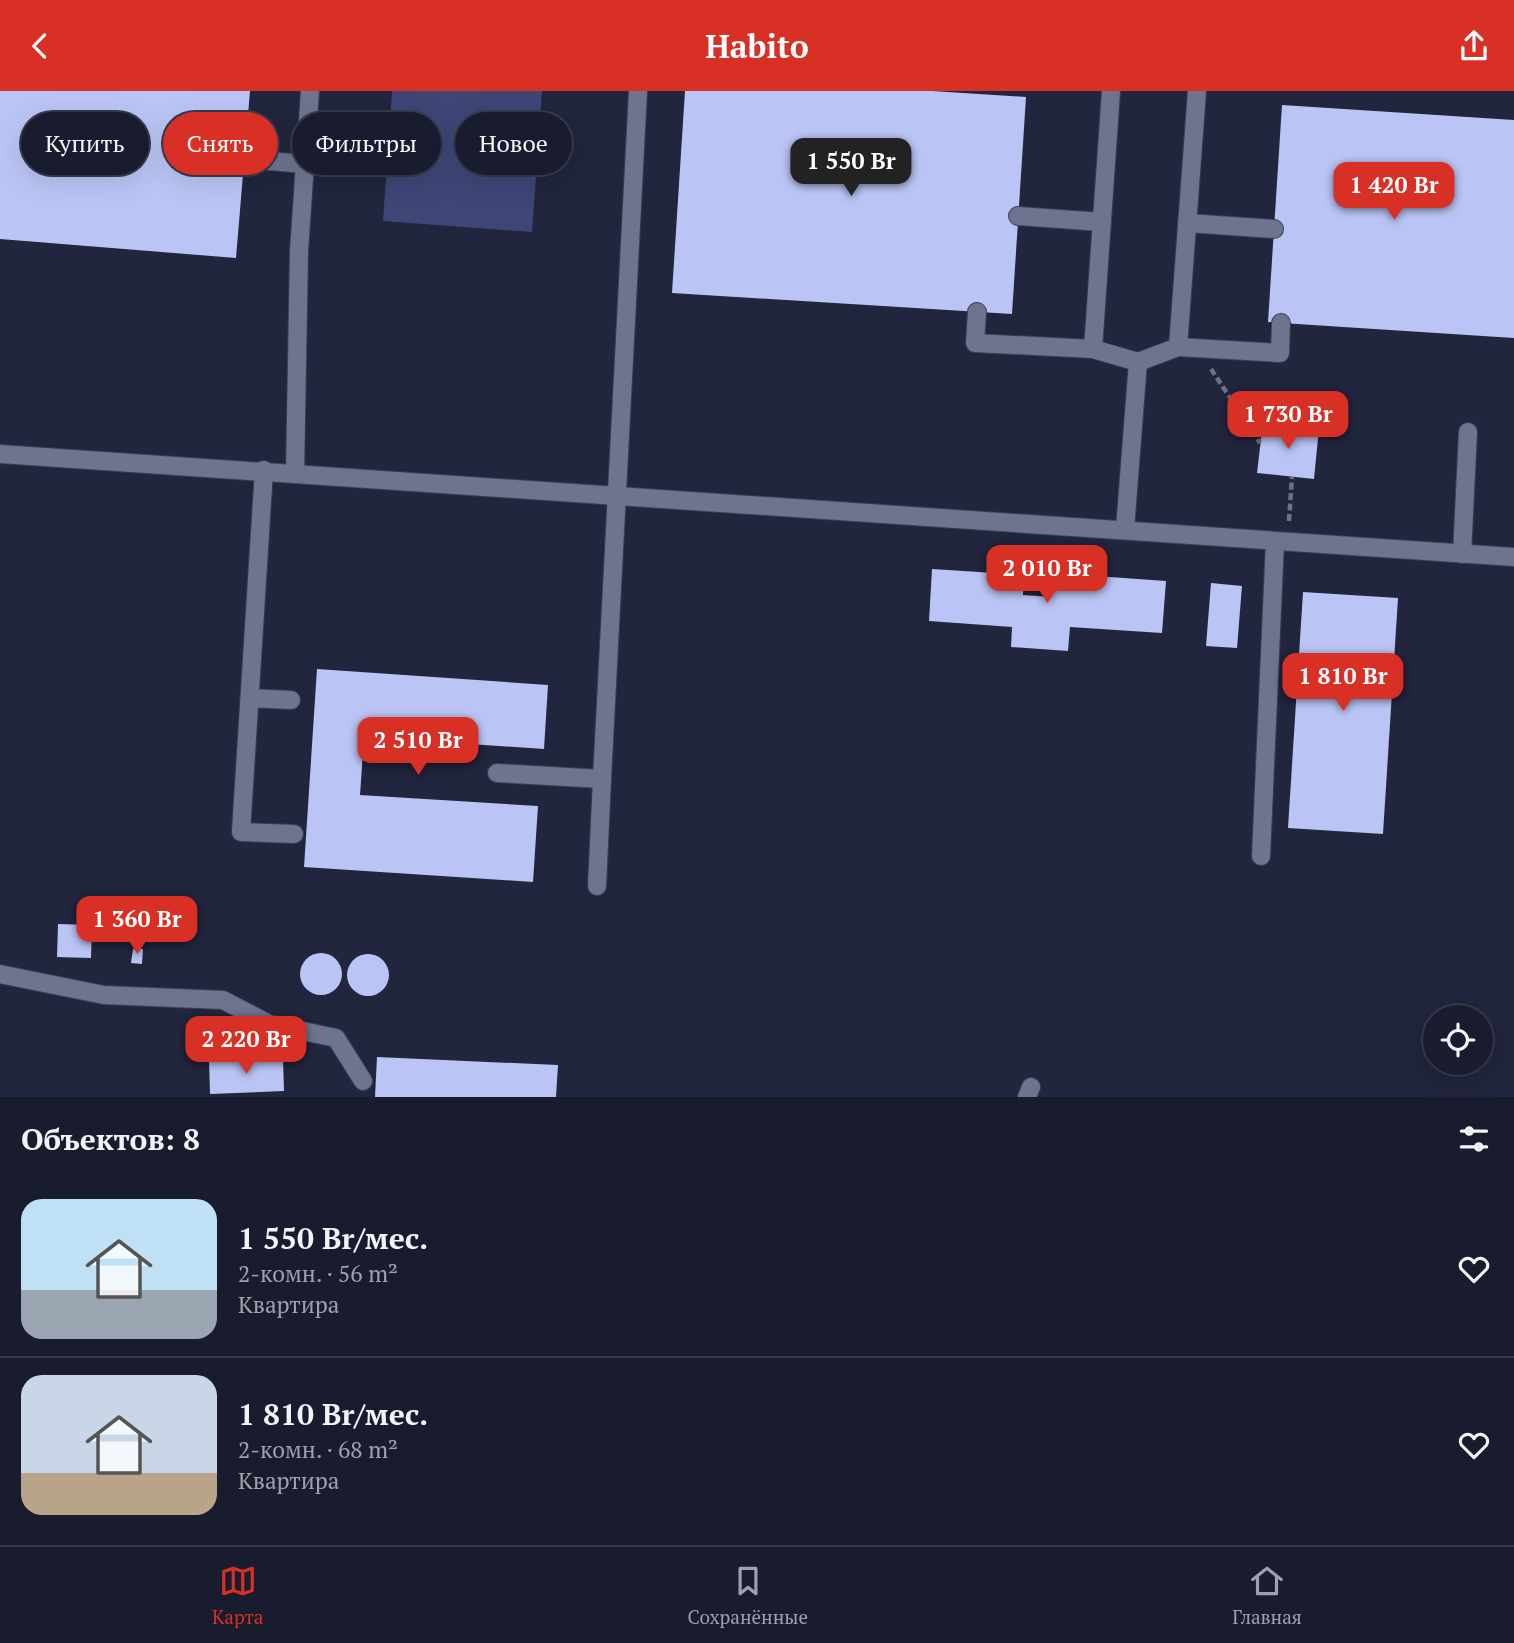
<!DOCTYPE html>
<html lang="ru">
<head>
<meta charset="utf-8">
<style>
	:root { --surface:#191c2e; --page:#222536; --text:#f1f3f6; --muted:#9fa1aa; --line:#373a4a; --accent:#d93025 }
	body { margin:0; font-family:"PT Serif",serif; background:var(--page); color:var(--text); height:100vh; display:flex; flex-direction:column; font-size:26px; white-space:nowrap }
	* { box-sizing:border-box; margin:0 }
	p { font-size:23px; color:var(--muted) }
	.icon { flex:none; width:38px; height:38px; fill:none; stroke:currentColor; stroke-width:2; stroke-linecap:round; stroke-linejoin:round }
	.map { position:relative; height:1006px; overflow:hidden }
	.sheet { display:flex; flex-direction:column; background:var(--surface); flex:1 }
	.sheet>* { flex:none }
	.guide { position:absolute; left:21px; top:21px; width:700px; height:63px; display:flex; gap:14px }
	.tools { position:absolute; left:1423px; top:914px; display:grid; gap:14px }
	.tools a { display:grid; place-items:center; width:70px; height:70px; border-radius:50%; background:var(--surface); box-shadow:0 7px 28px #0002,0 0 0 2px var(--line); font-size:35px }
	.price { position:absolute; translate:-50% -60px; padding:0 16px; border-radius:14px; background:var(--accent); color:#fff; font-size:23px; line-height:46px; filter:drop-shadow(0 2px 4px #0008) }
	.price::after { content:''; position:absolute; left:50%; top:42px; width:21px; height:16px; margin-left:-10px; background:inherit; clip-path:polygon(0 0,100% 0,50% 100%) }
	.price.current { background:#222; color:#fff }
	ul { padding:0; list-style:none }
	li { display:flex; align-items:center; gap:21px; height:175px; padding:0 21px }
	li+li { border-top:2px solid var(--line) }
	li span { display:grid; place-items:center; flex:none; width:196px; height:140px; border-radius:21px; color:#555 }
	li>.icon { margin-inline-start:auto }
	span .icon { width:84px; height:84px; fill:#fffc; stroke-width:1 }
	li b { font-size:30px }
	h2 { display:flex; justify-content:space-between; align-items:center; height:84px; padding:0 21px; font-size:30px }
	.tag { padding:0 24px; border-radius:32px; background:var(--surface); box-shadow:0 7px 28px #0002,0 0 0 2px var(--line); font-size:24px; line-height:63px }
	.tag.current { background:var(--accent); color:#fff }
	header { display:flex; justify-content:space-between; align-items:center; height:91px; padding:0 21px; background:var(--accent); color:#fff; font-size:32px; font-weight:700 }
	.dock { display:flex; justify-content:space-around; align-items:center; height:98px; border-top:2px solid var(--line); background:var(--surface); font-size:19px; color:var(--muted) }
	.dock a { display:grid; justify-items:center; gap:4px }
	.dock .current { color:var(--accent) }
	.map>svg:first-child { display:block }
	.green { fill:#3e4676 }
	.building { fill:#bac5f5 }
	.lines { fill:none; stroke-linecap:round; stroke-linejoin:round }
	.minor-casing { stroke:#3c3f53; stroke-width:20 }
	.path { stroke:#6e7287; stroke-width:4.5; stroke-dasharray:7 3.5; stroke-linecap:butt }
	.minor { stroke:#6e7490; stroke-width:18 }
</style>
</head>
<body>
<header><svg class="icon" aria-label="back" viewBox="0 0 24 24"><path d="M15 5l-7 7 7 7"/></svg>Habito<svg class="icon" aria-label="share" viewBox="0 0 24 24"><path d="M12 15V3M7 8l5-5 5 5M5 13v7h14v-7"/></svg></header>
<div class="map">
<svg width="1514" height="1006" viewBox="0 0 1514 1006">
	<rect width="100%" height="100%" fill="#21253d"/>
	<polygon class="green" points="392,0 542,0 532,141 383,130"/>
	<g class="building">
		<polygon points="0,0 250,0 236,167 0,148"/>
		<polygon points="685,0 932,0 1026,6 1012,223 672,202"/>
		<polygon points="1282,14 1514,29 1514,247 1268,231"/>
		<polygon points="1263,331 1319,337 1314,388 1257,382"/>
		<polygon points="932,478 1024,484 1023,504 1052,506 1053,482 1166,490 1162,542 1070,536 1068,560 1011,556 1012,536 929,530"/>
		<polygon points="1211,492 1242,495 1237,557 1206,555"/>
		<polygon points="1303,501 1398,507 1383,743 1288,737"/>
		<polygon points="317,578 548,594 544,658 364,646 360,704 538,715 533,791 304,776"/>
		<polygon points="58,833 92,834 91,867 57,866"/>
		<polygon points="133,858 143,858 142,873 131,872"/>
		<circle cx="321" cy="883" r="21"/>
		<circle cx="368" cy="884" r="21"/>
		<polygon points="377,966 558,974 556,1006 375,1006"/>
		<polygon points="283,967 284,1000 210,1003 209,969"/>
	</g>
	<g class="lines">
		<g class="minor-casing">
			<g id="minor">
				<polyline points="1111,0 1093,258 1138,271 1178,256 1197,0"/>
				<polyline points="244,68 305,73"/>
				<polyline points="1018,125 1102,131"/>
				<polyline points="1187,132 1274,138"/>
				<polyline points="977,221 975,252 1093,258"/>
				<polyline points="1178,256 1280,262 1281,232"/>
				<polyline points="0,363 1514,466"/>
				<polyline points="264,379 241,741 294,743"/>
				<polyline points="295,383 299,160 310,0"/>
				<polyline points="1125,438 1138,271"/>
				<polyline points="1462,463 1468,341"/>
				<polyline points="251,607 291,609"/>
				<polyline points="497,682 602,688 638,0"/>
				<polyline points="1261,765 1275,450"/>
				<polyline points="597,795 602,688"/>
				<polyline points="0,883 104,904 223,909 269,933 336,947 363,990"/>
				<polyline points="1027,1006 1031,996"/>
			</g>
		</g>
		<g class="path">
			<polyline points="1211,278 1260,352"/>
			<polyline points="1289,430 1292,386"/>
		</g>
		<use href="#minor" class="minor"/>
	</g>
</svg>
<div class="tools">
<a><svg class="icon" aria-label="locate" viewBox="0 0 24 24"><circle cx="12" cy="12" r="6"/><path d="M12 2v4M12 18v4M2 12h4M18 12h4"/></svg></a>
</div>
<b class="price current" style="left:851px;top:107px">1 550 Br</b>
<b class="price" style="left:1394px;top:131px">1 420 Br</b>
<b class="price" style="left:1288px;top:360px">1 730 Br</b>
<b class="price" style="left:1047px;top:514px">2 010 Br</b>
<b class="price" style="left:1343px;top:622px">1 810 Br</b>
<b class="price" style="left:418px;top:686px">2 510 Br</b>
<b class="price" style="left:137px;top:865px">1 360 Br</b>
<b class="price" style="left:246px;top:985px">2 220 Br</b>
<div class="guide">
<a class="tag">Купить</a>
<a class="tag current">Снять</a>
<a class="tag">Фильтры</a>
<a class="tag">Новое</a>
</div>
</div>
<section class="sheet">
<h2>Объектов: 8<svg class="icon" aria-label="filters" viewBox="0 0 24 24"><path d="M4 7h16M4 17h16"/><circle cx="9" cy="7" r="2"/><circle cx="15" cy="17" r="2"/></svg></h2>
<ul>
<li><span style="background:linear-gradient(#bfe0f5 65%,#9aa5b1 0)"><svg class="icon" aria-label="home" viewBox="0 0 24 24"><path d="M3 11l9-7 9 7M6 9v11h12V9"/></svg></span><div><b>1 550 Br/мес.</b><p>2-комн. · 56 m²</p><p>Квартира</p></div><svg class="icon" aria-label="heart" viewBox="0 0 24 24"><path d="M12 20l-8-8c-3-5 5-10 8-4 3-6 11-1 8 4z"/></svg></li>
<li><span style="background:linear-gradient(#c9d6e8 70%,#b9a48a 0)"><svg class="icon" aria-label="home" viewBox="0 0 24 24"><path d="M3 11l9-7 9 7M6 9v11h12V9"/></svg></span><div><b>1 810 Br/мес.</b><p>2-комн. · 68 m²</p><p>Квартира</p></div><svg class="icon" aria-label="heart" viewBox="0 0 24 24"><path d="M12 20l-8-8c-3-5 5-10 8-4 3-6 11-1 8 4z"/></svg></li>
</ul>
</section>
<nav class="dock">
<a class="current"><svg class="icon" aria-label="map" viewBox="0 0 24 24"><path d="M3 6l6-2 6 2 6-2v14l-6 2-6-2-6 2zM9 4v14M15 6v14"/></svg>Карта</a>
<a><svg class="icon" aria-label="saved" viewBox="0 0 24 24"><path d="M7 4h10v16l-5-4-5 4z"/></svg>Сохранённые</a>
<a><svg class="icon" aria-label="home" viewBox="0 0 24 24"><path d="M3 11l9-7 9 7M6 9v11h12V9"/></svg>Главная</a>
</nav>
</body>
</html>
